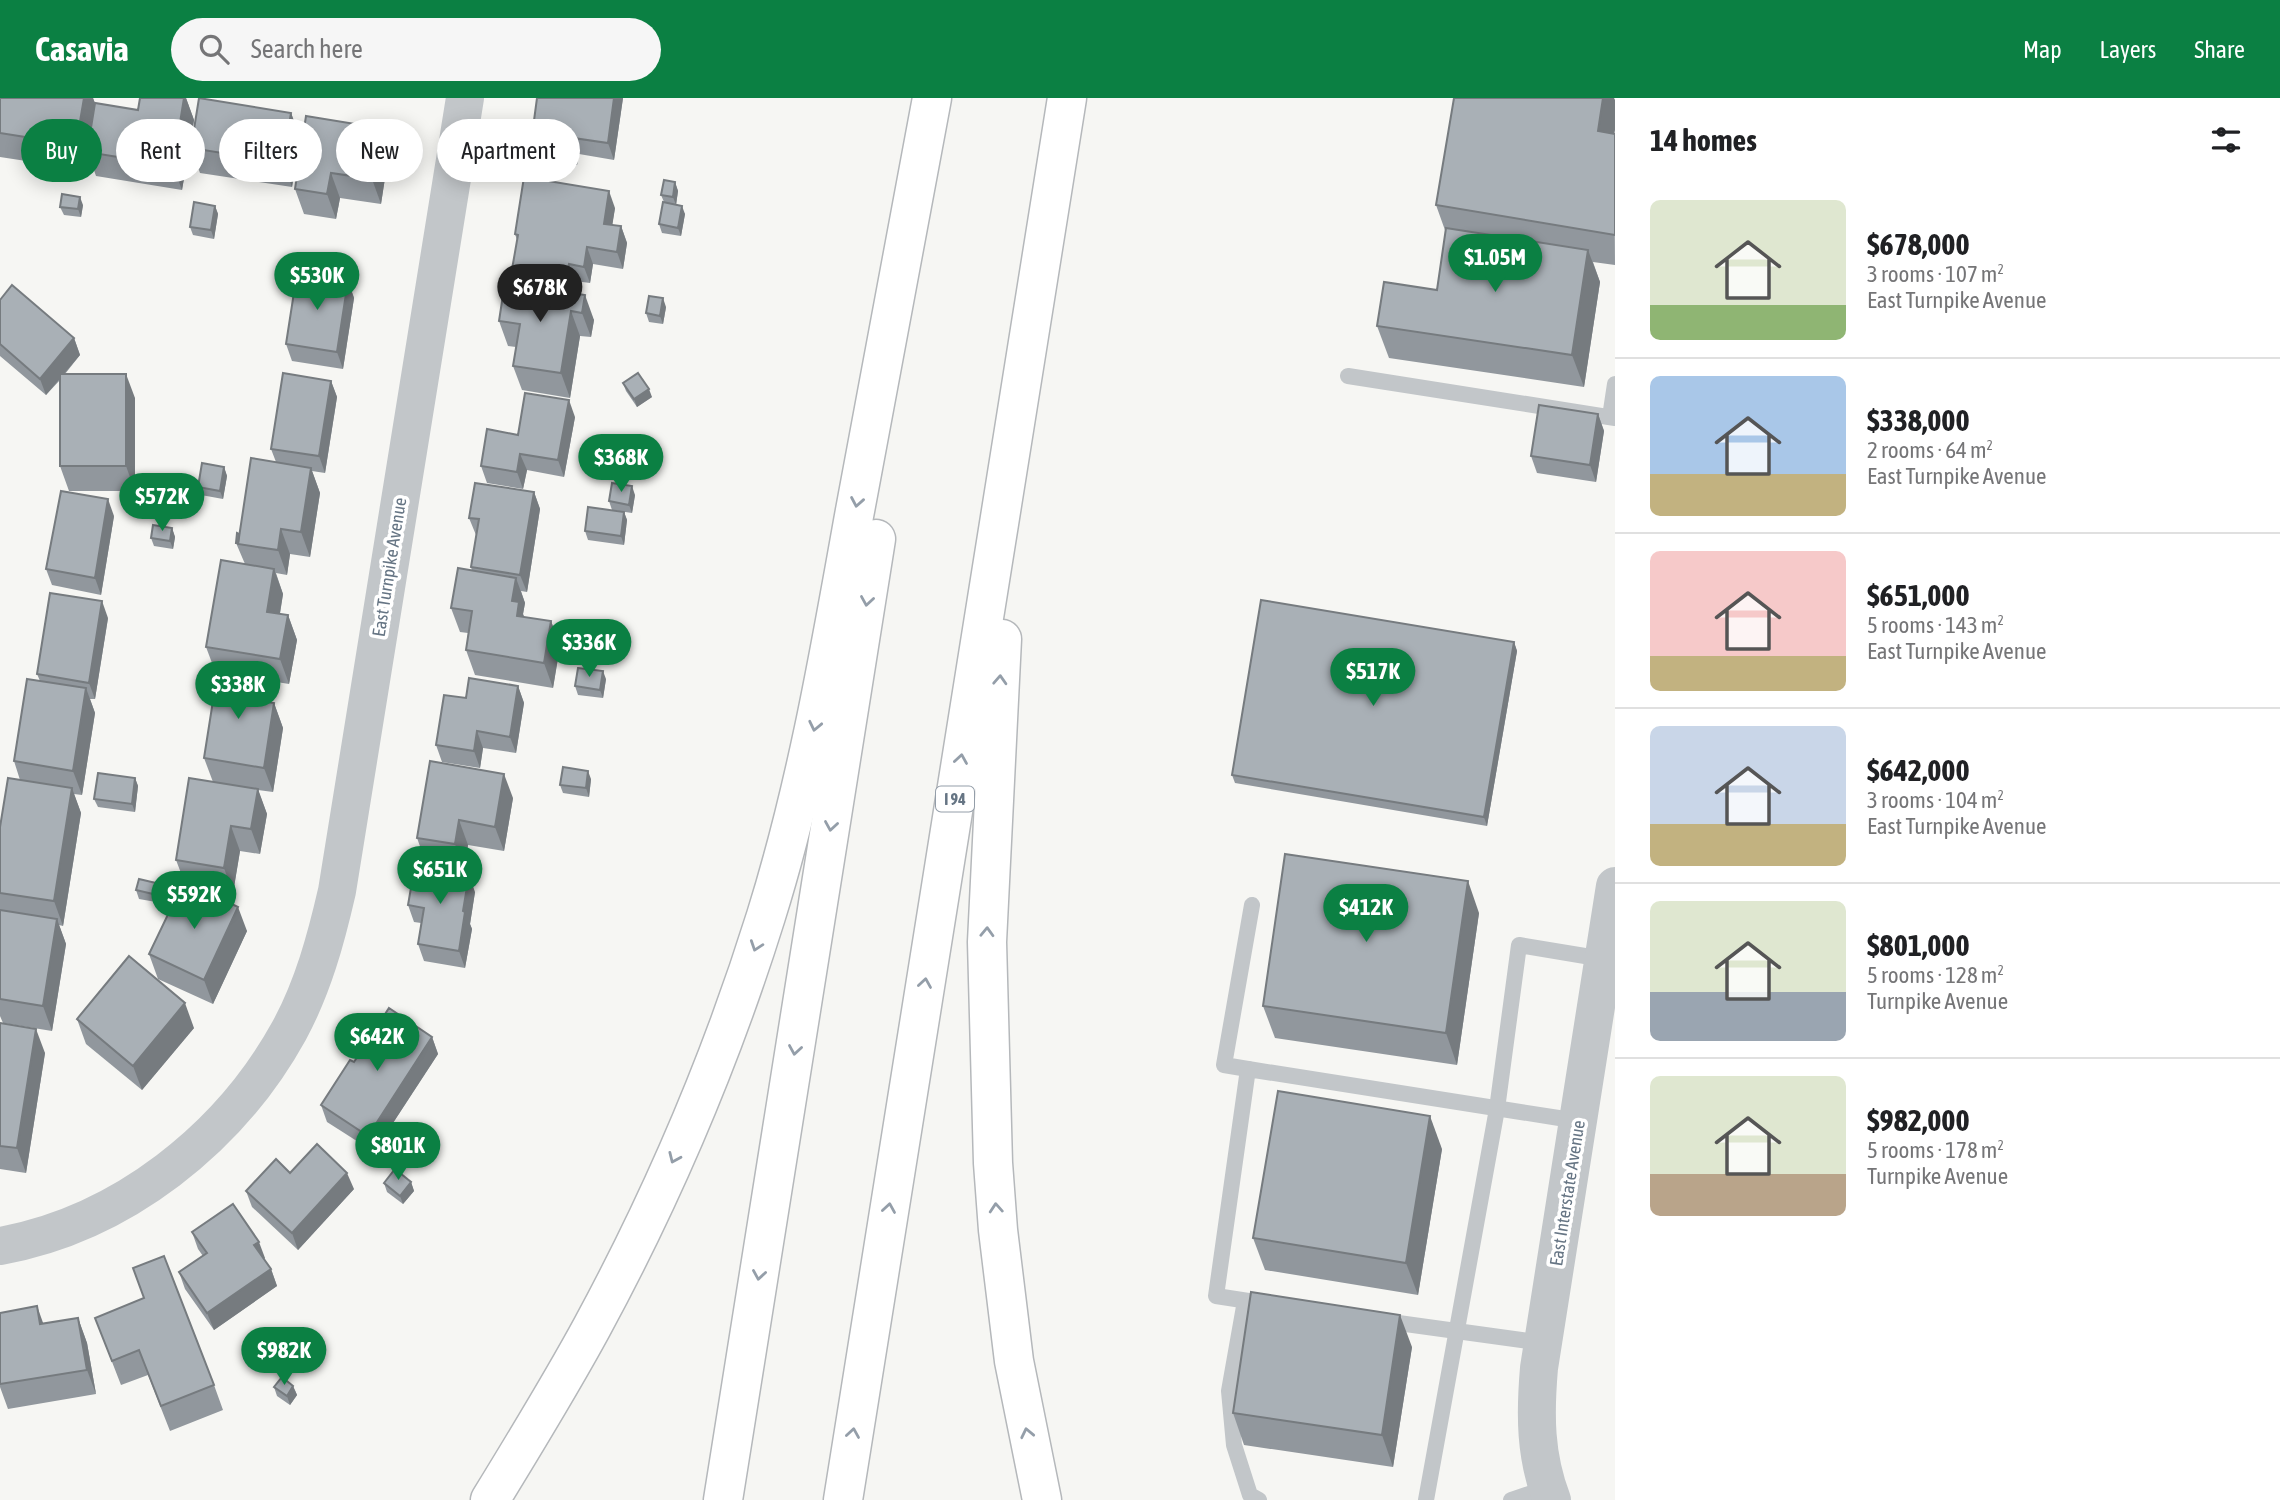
<!DOCTYPE html>
<html lang="en">
<head>
<meta charset="utf-8">
<style>
	:root { --surface:#fff; --page:#f6f6f6; --text:#202124; --muted:#757577; --line:#e0e0e0; --accent:#0b8043 }
	body { margin:0; font-family:"Asap Condensed",sans-serif; background:var(--page); color:var(--text); height:100vh; display:flex; flex-direction:column; font-size:26px; white-space:nowrap }
	* { box-sizing:border-box; margin:0 }
	p { font-size:23px; color:var(--muted) }
	.icon { flex:none; width:38px; height:38px; fill:none; stroke:currentColor; stroke-width:2; stroke-linecap:round; stroke-linejoin:round }
	.map { position:relative; flex:1; overflow:hidden }
	.side { display:flex; flex-direction:column; background:var(--surface); width:665px }
	.side>* { flex:none }
	.banner { position:absolute; left:21px; top:21px; width:665px; height:63px; display:flex; gap:14px }
	.price { position:absolute; translate:-50% -60px; padding:0 16px; border-radius:24px; background:var(--accent); color:#fff; font-size:23px; line-height:46px; filter:drop-shadow(0 2px 4px #0008) }
	.price::after { content:''; position:absolute; left:50%; top:42px; width:21px; height:16px; margin-left:-10px; background:inherit; clip-path:polygon(0 0,100% 0,50% 100%) }
	.price.on { background:#222; color:#fff }
	ul { padding:0; list-style:none }
	li { display:flex; align-items:center; gap:21px; height:175px; padding:0 35px }
	li+li { border-top:2px solid var(--line) }
	li span { display:grid; place-items:center; flex:none; width:196px; height:140px; border-radius:10px; color:#555 }
	li>.icon { margin-inline-start:auto }
	span .icon { width:84px; height:84px; fill:#fffc; stroke-width:1 }
	li b { font-size:30px }
	h2 { display:flex; justify-content:space-between; align-items:center; height:84px; padding:0 35px; font-size:30px }
	.tag { padding:0 24px; border-radius:32px; background:var(--surface); box-shadow:0 4px 18px #0003; font-size:24px; line-height:63px }
	.tag.on { background:var(--accent); color:#fff }
	header { display:flex; align-items:center; gap:42px; box-sizing:border-box; height:98px; padding:0 35px; background:var(--accent); color:#fff }
	header strong { font-size:33px }
	nav { display:flex; gap:38px; margin-inline-start:auto; font-size:24px }
	.search { width:490px; height:63px; background:var(--page); display:flex; align-items:center; gap:18px; box-sizing:border-box; padding:0 24px; border-radius:38px; color:var(--muted); font-size:26px }
	main { display:flex; flex:1; min-height:0 }
	.map>svg:first-child { display:block }
	.lines { fill:none; stroke-linecap:round; stroke-linejoin:round }
	.motorway-casing { stroke:#b5b8bb; stroke-width:41 }
	.service { stroke:#c2c6c9; stroke-width:16 }
	.tertiary { stroke:#c2c6c9; stroke-width:38 }
	.motorway { stroke:#fff; stroke-width:38 }
	.wall { fill:#91979d }
	.shaded-wall { fill:#767b7f }
	.building { fill:#a9b0b6; stroke:#767b7f; stroke-width:2 }
	.oneway { stroke:#949ea9 }
	.labels { text-anchor:middle; dominant-baseline:central; stroke-width:7; stroke-linejoin:round; paint-order:stroke }
	.shield { fill:#fff; stroke:#949ea9; stroke-width:2 }
	.shield-label { font-size:16px; font-weight:bold; fill:#667584 }
	.street-label { font-size:18px; fill:#667584; stroke:#fff }
</style>
</head>
<body>
<header>
<strong>Casavia</strong>
<div class="search"><svg class="icon" aria-label="search" viewBox="0 0 24 24"><circle cx="10" cy="10" r="6"/><path d="M15 15l6 6"/></svg>Search here</div>
<nav><a>Map</a><a>Layers</a><a>Share</a></nav>
</header>
<main>
<div class="map">
<svg width="1615" height="1402" viewBox="0 0 1615 1402">
	<rect width="100%" height="100%" fill="#f6f6f3"/>
	<g class="lines">
		<g class="motorway-casing">
			<g id="motorway">
				<polyline points="1002,541 987,844 993,1065 998,1132 1014,1263 1042,1402"/>
				<path d="M 490,1402 C 525,1345 560,1288 592,1229 C 663,1098 722,959 766,818 C 807,687 830,552 854,418 C 880,278 906,139 932,0"/>
				<polyline points="723,1402 876,441"/>
				<polyline points="843,1402 1067,0"/>
			</g>
		</g>
		<g class="service">
			<polyline points="1348,278 1615,320"/>
			<polyline points="1610,319 1615,286"/>
			<polyline points="1248,971 1224,967 1252,807"/>
			<polyline points="1245,1203 1229,1293 1234,1347 1250,1397 1259,1402"/>
			<polyline points="1268,1206 1216,1198 1248,971 1578,1023"/>
			<polyline points="1384,1223 1543,1245"/>
			<polyline points="1426,1402 1497,1011 1519,847 1603,861"/>
			<polyline points="1511,1402 1547,1390"/>
		</g>
		<g class="tertiary">
			<path d="M 0,1148 C 122,1126 230,1040 289,933 C 313,889 326,841 337,793 L 465,0"/>
			<path d="M 1552,1402 C 1535,1358 1535,1317 1539,1270 L 1615,788"/>
		</g>
		<use href="#motorway" class="motorway"/>
	</g>
	<g class="wall">
		<polygon points="0,0 93,0 95,5 138,12 140,0 186,0 194,22 182,92 96,78 88,55 85,72 0,59"/>
		<polygon points="623,0 614,62 579,56 577,67 537,62 531,45"/>
		<polygon points="1454,0 1614,0 1615,167 1593,164 1600,184 1584,289 1389,260 1377,228 1437,192 1446,135 1436,107"/>
		<polygon points="291,15 300,39 292,89 200,75 191,50"/>
		<polygon points="306,18 389,54 381,106 340,100 336,121 304,116 295,91"/>
		<polygon points="675,84 678,93 676,107 685,116 681,138 662,135 659,126 664,104 661,97"/>
		<polygon points="83,107 81,119 64,117 60,109"/>
		<polygon points="215,108 218,116 214,141 193,137 190,129"/>
		<polygon points="615,110 612,127 621,128 627,145 623,171 593,166 590,185 575,183 573,195 594,222 591,239 580,238 570,300 522,292 513,268 516,249 508,248 499,223 515,186 511,177 517,142 515,136"/>
		<polygon points="348,183 354,200 343,271 292,263 286,246"/>
		<polygon points="0,202 74,240 80,257 65,276 135,300 135,393 69,393 60,368 60,282 46,297 0,258"/>
		<polygon points="666,209 663,226 649,224 646,215"/>
		<polygon points="331,283 337,299 325,375 312,373 320,395 310,459 290,456 287,477 276,475 283,496 280,516 288,517 297,542 289,586 258,581 266,602 266,604 274,605 283,630 273,694 258,692 267,716 260,756 240,753 233,795 197,789 247,833 213,906 158,881 149,856 184,783 176,762 213,684 204,660 218,574 215,573 206,549 245,466 236,445 276,364 271,351"/>
		<polygon points="623,285 652,299 637,309 626,293"/>
		<polygon points="1598,316 1604,333 1596,384 1537,375 1531,358"/>
		<polygon points="575,319 564,379 527,372 523,391 487,385 481,368 518,337"/>
		<polygon points="224,369 227,378 223,401 201,397 198,389"/>
		<polygon points="534,394 540,411 527,494 521,493 525,505 523,516 524,519 551,523 560,548 553,590 475,577 466,552 468,535 460,534 451,510 472,473 471,469 476,437 469,420"/>
		<polygon points="635,397 632,415 612,412 609,403"/>
		<polygon points="624,414 627,422 624,447 588,442 585,433"/>
		<polygon points="114,418 101,497 52,487 46,471"/>
		<polygon points="172,430 175,439 173,451 154,448 151,440"/>
		<polygon points="108,520 95,601 90,601 95,615 82,697 74,696 81,715 63,828 59,827 66,846 52,933 3,925 0,918 0,795 20,682 14,663 40,583 37,576"/>
		<polygon points="1514,544 1517,553 1487,728 1235,685 1232,677"/>
		<polygon points="606,581 603,600 578,597 575,588"/>
		<polygon points="518,588 524,605 516,655 483,650 480,670 442,664 436,647 466,600"/>
		<polygon points="135,680 138,688 135,714 98,709 94,701"/>
		<polygon points="591,681 589,699 563,695 560,687"/>
		<polygon points="513,700 504,753 468,747 464,771 426,765 417,740"/>
		<polygon points="136,792 159,794 156,804 139,801"/>
		<polygon points="475,794 470,826 472,831 465,870 424,863 418,846 421,825 414,824 408,807"/>
		<polygon points="1479,815 1457,967 1275,940 1263,908"/>
		<polygon points="77,921 194,930 142,992 86,946"/>
		<polygon points="0,925 45,955 26,1075 0,1071"/>
		<polygon points="432,939 438,956 374,1054 327,1024 321,1007 354,964"/>
		<polygon points="1442,1051 1418,1197 1265,1172 1253,1140"/>
		<polygon points="411,1084 414,1093 403,1106 387,1094 384,1085"/>
		<polygon points="354,1091 298,1152 252,1109 246,1093"/>
		<polygon points="192,1134 265,1160 264,1161 271,1171 277,1188 214,1232 185,1191 179,1174 203,1158 198,1151"/>
		<polygon points="0,1215 43,1226 78,1220 87,1245 96,1296 8,1311 0,1289"/>
		<polygon points="95,1220 214,1287 223,1312 170,1333 148,1277 121,1287"/>
		<polygon points="1412,1249 1393,1369 1244,1347 1233,1315"/>
		<polygon points="293,1288 297,1297 290,1307 277,1298 274,1289"/>
	</g>
	<g class="shaded-wall">
		<polygon points="84,0 93,0 95,6 85,72 76,47"/>
		<polygon points="184,0 186,0 194,22 182,92 173,68"/>
		<polygon points="614,0 623,0 614,62 608,45"/>
		<polygon points="1603,0 1614,0 1615,2 1615,32 1609,65 1598,33"/>
		<polygon points="291,15 300,39 292,89 283,65"/>
		<polygon points="380,30 389,54 381,106 372,81"/>
		<polygon points="573,40 579,56 577,67 571,51"/>
		<polygon points="331,75 340,100 336,121 327,96"/>
		<polygon points="675,84 678,93 676,107 673,99"/>
		<polygon points="609,93 615,110 610,142 604,126"/>
		<polygon points="80,99 83,107 81,119 78,111"/>
		<polygon points="215,108 218,116 214,141 211,132"/>
		<polygon points="682,108 685,116 681,138 678,130"/>
		<polygon points="621,128 627,145 623,171 617,154"/>
		<polygon points="587,149 593,166 590,185 584,169"/>
		<polygon points="1588,152 1600,184 1584,289 1572,257"/>
		<polygon points="569,166 575,183 572,202 566,185"/>
		<polygon points="348,183 354,200 343,271 337,254"/>
		<polygon points="585,197 594,222 591,239 582,215"/>
		<polygon points="663,200 666,209 663,226 660,218"/>
		<polygon points="571,213 580,238 570,300 561,275"/>
		<polygon points="74,240 80,257 46,297 40,281"/>
		<polygon points="126,276 135,300 135,393 126,368"/>
		<polygon points="331,283 337,299 325,375 319,358"/>
		<polygon points="649,291 652,299 637,309 634,301"/>
		<polygon points="569,302 575,319 564,379 558,362"/>
		<polygon points="1598,316 1604,333 1596,384 1590,367"/>
		<polygon points="520,356 527,372 523,391 517,374"/>
		<polygon points="224,369 227,378 223,401 220,393"/>
		<polygon points="311,370 320,395 310,459 301,434"/>
		<polygon points="632,388 635,397 632,415 629,407"/>
		<polygon points="534,394 540,411 527,494 520,477"/>
		<polygon points="108,401 114,418 101,497 95,480"/>
		<polygon points="624,414 627,422 624,447 621,438"/>
		<polygon points="172,430 175,439 173,451 170,443"/>
		<polygon points="281,431 290,456 287,477 278,452"/>
		<polygon points="274,471 283,496 276,538 267,514"/>
		<polygon points="516,480 525,505 523,516 528,529 526,543 512,503"/>
		<polygon points="102,503 108,520 95,601 89,585"/>
		<polygon points="288,517 297,542 289,586 280,561"/>
		<polygon points="551,523 560,548 553,590 544,565"/>
		<polygon points="1514,544 1517,553 1487,728 1484,719"/>
		<polygon points="603,573 606,581 603,600 600,592"/>
		<polygon points="257,577 266,602 262,627 253,602"/>
		<polygon points="518,588 524,605 516,655 510,639"/>
		<polygon points="86,590 95,615 82,697 73,673"/>
		<polygon points="274,605 283,630 273,694 264,670"/>
		<polygon points="477,633 483,650 480,670 474,653"/>
		<polygon points="588,673 591,681 589,699 586,690"/>
		<polygon points="504,676 513,700 504,753 495,729"/>
		<polygon points="135,680 138,688 135,714 132,706"/>
		<polygon points="72,690 81,715 63,828 54,803"/>
		<polygon points="258,691 267,716 260,756 251,731"/>
		<polygon points="459,722 468,747 464,771 455,746"/>
		<polygon points="231,728 240,753 233,795 224,770"/>
		<polygon points="469,777 475,794 470,826 472,831 465,870 459,853 463,813"/>
		<polygon points="1468,783 1479,815 1457,967 1446,935"/>
		<polygon points="156,785 159,794 156,804 153,796"/>
		<polygon points="238,809 247,833 213,906 204,882"/>
		<polygon points="57,821 66,846 52,933 43,908"/>
		<polygon points="185,905 194,930 142,992 133,968"/>
		<polygon points="36,931 45,955 26,1075 17,1050"/>
		<polygon points="432,939 438,956 374,1054 368,1038"/>
		<polygon points="1430,1018 1442,1051 1418,1197 1406,1165"/>
		<polygon points="347,1075 354,1091 298,1152 292,1135"/>
		<polygon points="411,1084 414,1093 403,1106 400,1098"/>
		<polygon points="259,1144 265,1160 260,1164 254,1147"/>
		<polygon points="271,1171 277,1188 214,1232 207,1215"/>
		<polygon points="37,1208 46,1233 40,1226"/>
		<polygon points="1400,1217 1412,1249 1393,1369 1382,1337"/>
		<polygon points="78,1220 87,1245 96,1296 87,1272"/>
		<polygon points="293,1288 297,1297 290,1307 287,1298"/>
	</g>
	<g class="building">
		<polygon points="0,0 84,0 76,47 0,35"/>
		<polygon points="140,0 184,0 173,68 87,54 95,5 138,12"/>
		<polygon points="199,0 291,15 283,65 191,50"/>
		<polygon points="537,0 614,0 608,45 573,40 571,51 531,45"/>
		<polygon points="1454,0 1603,0 1598,33 1615,36 1615,137 1436,107"/>
		<polygon points="306,18 380,30 372,81 331,75 327,96 295,91"/>
		<polygon points="524,79 609,93 604,126 621,128 617,154 587,149 584,169 569,166 566,185 511,177 518,137 515,136"/>
		<polygon points="664,82 675,84 673,99 661,97"/>
		<polygon points="62,96 80,99 78,111 60,109"/>
		<polygon points="194,104 215,108 211,132 190,129"/>
		<polygon points="663,104 682,108 678,130 659,126"/>
		<polygon points="1446,130 1588,152 1572,257 1377,228 1384,184 1437,192"/>
		<polygon points="297,175 348,183 337,254 286,246"/>
		<polygon points="505,184 585,197 582,215 571,213 561,275 513,268 520,226 499,223"/>
		<polygon points="12,187 74,240 40,281 0,246 0,202"/>
		<polygon points="649,198 663,200 660,218 646,215"/>
		<polygon points="283,275 331,283 319,358 271,351"/>
		<polygon points="638,275 649,291 634,301 623,285"/>
		<rect x="60" y="276" width="66" height="92"/>
		<polygon points="525,295 569,302 558,362 520,356 517,374 481,368 487,331 518,337"/>
		<polygon points="1539,307 1598,316 1590,367 1531,358"/>
		<polygon points="251,360 311,370 301,434 281,431 278,452 238,446"/>
		<polygon points="202,365 224,369 220,393 198,389"/>
		<polygon points="475,385 534,394 520,477 471,469 479,421 469,420"/>
		<polygon points="612,385 632,388 629,407 609,403"/>
		<polygon points="61,393 108,401 95,480 46,471"/>
		<polygon points="588,409 624,414 621,438 585,433"/>
		<polygon points="153,427 172,430 170,443 151,440"/>
		<polygon points="237,435 239,436 238,445 236,445"/>
		<polygon points="221,462 274,471 267,514 288,517 280,561 206,549"/>
		<polygon points="458,470 516,480 512,503 519,504 517,518 551,523 544,565 466,552 472,513 451,510"/>
		<polygon points="50,495 102,503 89,585 37,576"/>
		<polygon points="1261,502 1514,544 1484,719 1232,677"/>
		<polygon points="578,570 603,573 600,592 575,588"/>
		<polygon points="218,571 257,577 253,602 274,605 264,670 204,660"/>
		<polygon points="469,580 518,588 510,639 477,633 474,653 436,647 444,597 466,600"/>
		<polygon points="27,581 86,590 73,673 14,663"/>
		<polygon points="430,663 504,676 495,729 459,722 455,746 417,740"/>
		<polygon points="563,669 588,673 586,690 560,687"/>
		<polygon points="98,675 135,680 132,706 94,701"/>
		<polygon points="8,680 72,690 54,803 0,795 0,729"/>
		<polygon points="189,680 258,691 251,731 231,728 224,770 176,762"/>
		<polygon points="1285,756 1468,783 1446,935 1263,908"/>
		<polygon points="415,767 469,777 463,813 465,814 459,853 418,846 424,810 408,807"/>
		<polygon points="139,781 156,785 153,796 136,792"/>
		<polygon points="184,783 238,809 204,882 149,856"/>
		<polygon points="0,812 57,821 43,908 0,901"/>
		<polygon points="129,858 185,905 133,968 77,921"/>
		<polygon points="389,910 432,939 368,1038 321,1007 350,962 354,964"/>
		<polygon points="0,925 36,931 17,1050 0,1048"/>
		<polygon points="1278,993 1430,1018 1406,1165 1253,1140"/>
		<polygon points="317,1046 347,1075 292,1135 246,1093 276,1061 290,1075"/>
		<polygon points="395,1071 411,1084 400,1098 384,1085"/>
		<polygon points="233,1106 259,1144 254,1147 271,1171 207,1215 179,1174 207,1155 192,1134"/>
		<polygon points="164,1158 214,1287 161,1308 139,1252 112,1263 95,1220 144,1200 133,1170"/>
		<polygon points="1251,1194 1400,1217 1382,1337 1233,1315"/>
		<polygon points="37,1208 40,1226 78,1220 87,1272 0,1286 0,1215"/>
		<polygon points="282,1279 293,1288 287,1298 274,1289"/>
	</g>
	<defs><path id="oneway-chevron" d="M-2-3.5L2.5 0L-2 3.5" fill="none" stroke-width="1.6" stroke-linecap="round" stroke-linejoin="round" transform="scale(1.75)"/></defs>
	<g class="oneway">
		<use href="#oneway-chevron" transform="translate(857 404) rotate(100)"/>
		<use href="#oneway-chevron" transform="translate(867 503) rotate(99)"/>
		<use href="#oneway-chevron" transform="translate(1000 582) rotate(-87)"/>
		<use href="#oneway-chevron" transform="translate(815 628) rotate(102)"/>
		<use href="#oneway-chevron" transform="translate(961 661) rotate(-81)"/>
		<use href="#oneway-chevron" transform="translate(831 728) rotate(99)"/>
		<use href="#oneway-chevron" transform="translate(987 834) rotate(-88)"/>
		<use href="#oneway-chevron" transform="translate(756 848) rotate(109)"/>
		<use href="#oneway-chevron" transform="translate(925 885) rotate(-81)"/>
		<use href="#oneway-chevron" transform="translate(795 952) rotate(99)"/>
		<use href="#oneway-chevron" transform="translate(674 1060) rotate(114)"/>
		<use href="#oneway-chevron" transform="translate(889 1110) rotate(-81)"/>
		<use href="#oneway-chevron" transform="translate(996 1110) rotate(-94)"/>
		<use href="#oneway-chevron" transform="translate(759 1177) rotate(99)"/>
		<use href="#oneway-chevron" transform="translate(853 1335) rotate(-81)"/>
		<use href="#oneway-chevron" transform="translate(1027 1335) rotate(-102)"/>
	</g>
	<g class="labels">
		<rect class="shield" x="936" y="688.5" width="38" height="25" rx="5"/>
		<g class="shield-label">
			<text x="955" y="701">I 94</text>
		</g>
		<g class="street-label">
			<text transform="translate(389 469) rotate(-81)">East Turnpike Avenue</text>
			<text transform="translate(1567 1095) rotate(-81)">East Interstate Avenue</text>
		</g>
	</g>
</svg>
<b class="price" style="left:1495px;top:196px">$1.05M</b>
<b class="price" style="left:317px;top:214px">$530K</b>
<b class="price on" style="left:540px;top:226px">$678K</b>
<b class="price" style="left:621px;top:396px">$368K</b>
<b class="price" style="left:162px;top:435px">$572K</b>
<b class="price" style="left:589px;top:581px">$336K</b>
<b class="price" style="left:1373px;top:610px">$517K</b>
<b class="price" style="left:238px;top:623px">$338K</b>
<b class="price" style="left:440px;top:808px">$651K</b>
<b class="price" style="left:194px;top:833px">$592K</b>
<b class="price" style="left:1366px;top:846px">$412K</b>
<b class="price" style="left:377px;top:975px">$642K</b>
<b class="price" style="left:398px;top:1084px">$801K</b>
<b class="price" style="left:284px;top:1289px">$982K</b>
<div class="banner">
<a class="tag on">Buy</a>
<a class="tag">Rent</a>
<a class="tag">Filters</a>
<a class="tag">New</a>
<a class="tag">Apartment</a>
</div>
</div>
<section class="side">
<h2>14 homes<svg class="icon" aria-label="filters" viewBox="0 0 24 24"><path d="M4 7h16M4 17h16"/><circle cx="9" cy="7" r="2"/><circle cx="15" cy="17" r="2"/></svg></h2>
<ul>
<li><span style="background:linear-gradient(#dfe7d0 75%,#8fb573 0)"><svg class="icon" aria-label="home" viewBox="0 0 24 24"><path d="M3 11l9-7 9 7M6 9v11h12V9"/></svg></span><div><b>$678,000</b><p>3 rooms · 107 m²</p><p>East Turnpike Avenue</p></div></li>
<li><span style="background:linear-gradient(#a9c7e8 70%,#c2b280 0)"><svg class="icon" aria-label="home" viewBox="0 0 24 24"><path d="M3 11l9-7 9 7M6 9v11h12V9"/></svg></span><div><b>$338,000</b><p>2 rooms · 64 m²</p><p>East Turnpike Avenue</p></div></li>
<li><span style="background:linear-gradient(#f6c9c9 75%,#c2b280 0)"><svg class="icon" aria-label="home" viewBox="0 0 24 24"><path d="M3 11l9-7 9 7M6 9v11h12V9"/></svg></span><div><b>$651,000</b><p>5 rooms · 143 m²</p><p>East Turnpike Avenue</p></div></li>
<li><span style="background:linear-gradient(#c9d6e8 70%,#c2b280 0)"><svg class="icon" aria-label="home" viewBox="0 0 24 24"><path d="M3 11l9-7 9 7M6 9v11h12V9"/></svg></span><div><b>$642,000</b><p>3 rooms · 104 m²</p><p>East Turnpike Avenue</p></div></li>
<li><span style="background:linear-gradient(#dfe7d0 65%,#9aa5b1 0)"><svg class="icon" aria-label="home" viewBox="0 0 24 24"><path d="M3 11l9-7 9 7M6 9v11h12V9"/></svg></span><div><b>$801,000</b><p>5 rooms · 128 m²</p><p>Turnpike Avenue</p></div></li>
<li><span style="background:linear-gradient(#dfe7d0 70%,#b9a48a 0)"><svg class="icon" aria-label="home" viewBox="0 0 24 24"><path d="M3 11l9-7 9 7M6 9v11h12V9"/></svg></span><div><b>$982,000</b><p>5 rooms · 178 m²</p><p>Turnpike Avenue</p></div></li>
</ul>
</section>
</main>
</body>
</html>
